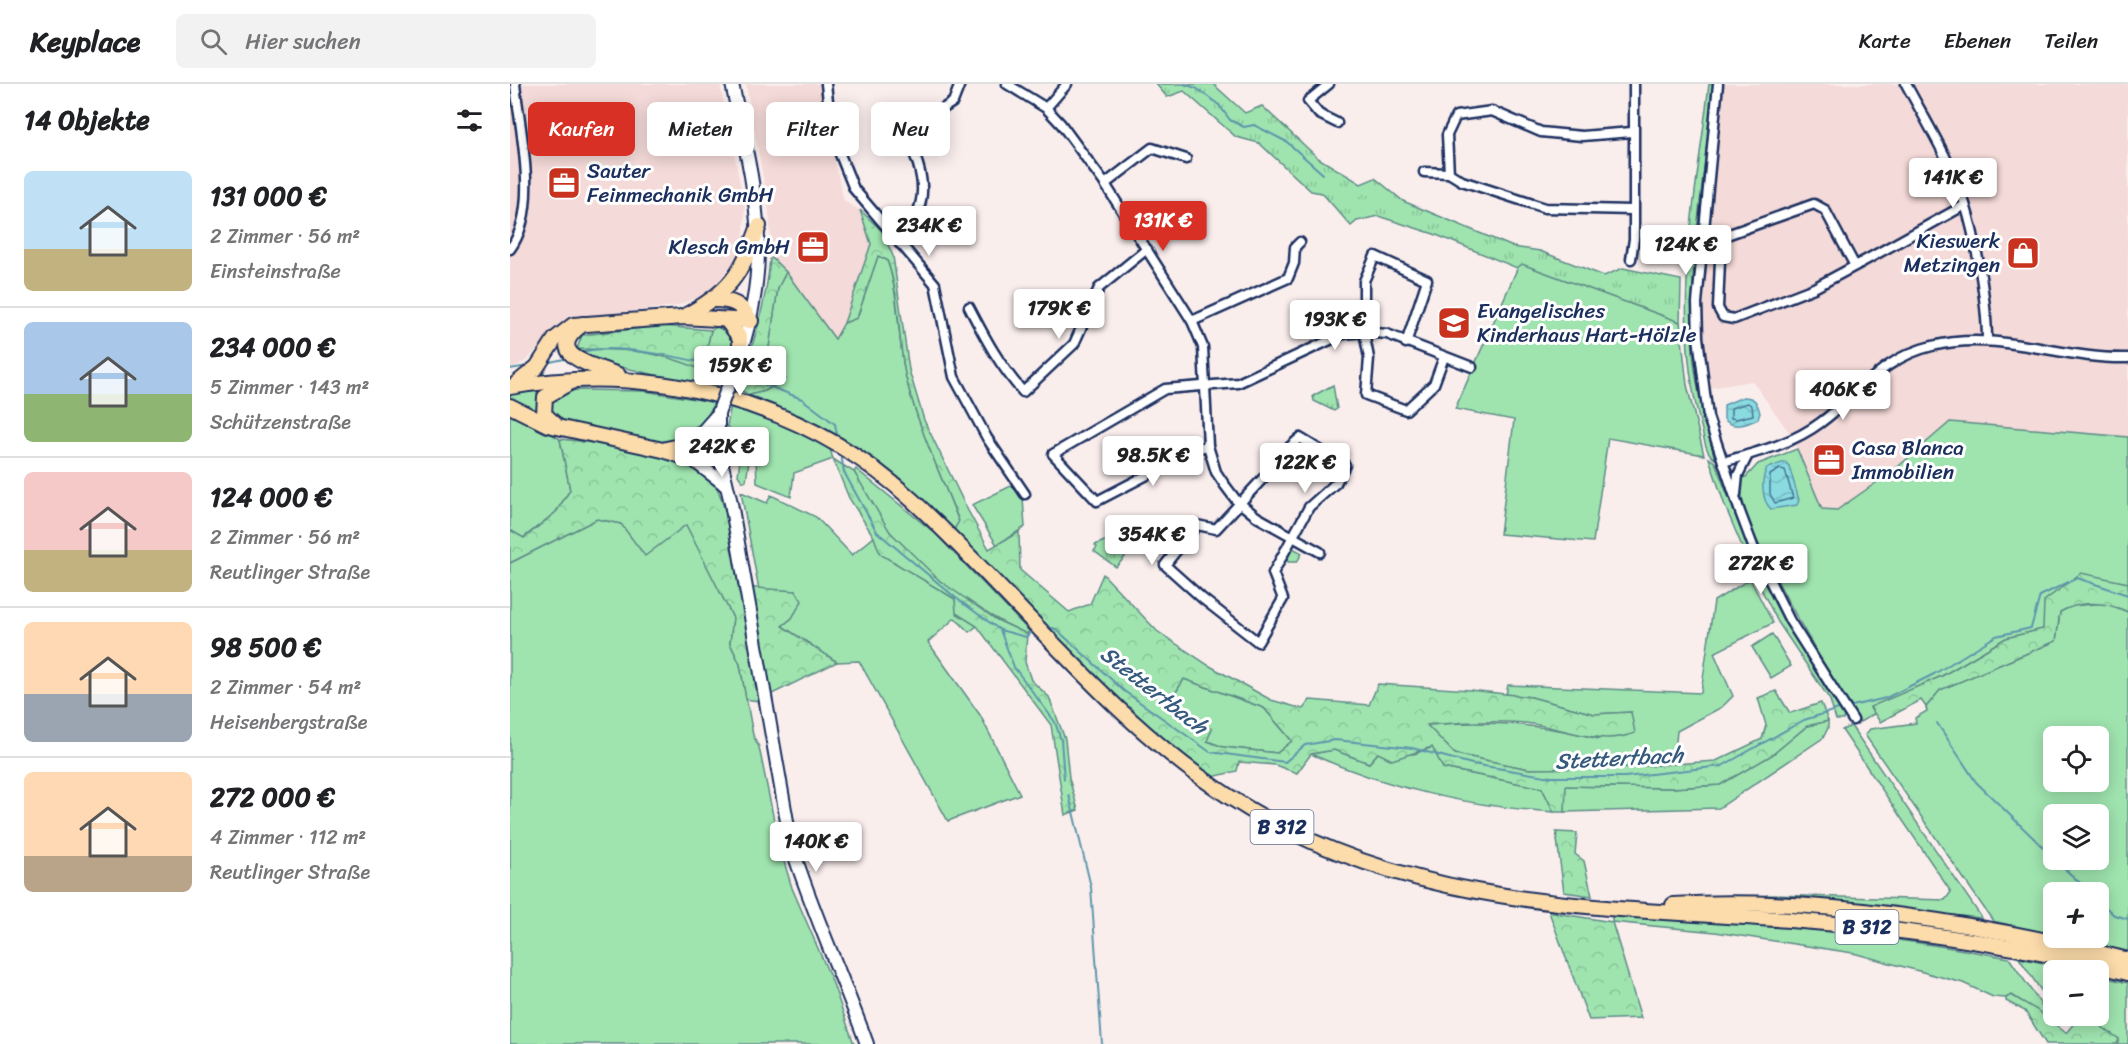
<!DOCTYPE html>
<html lang="de">
<head>
<meta charset="utf-8">
<style>
	:root { --surface:#fff; --page:#f2f2f2; --text:#202124; --muted:#757577; --line:#e0e0e0; --accent:#d93025 }
	body { margin:0; font-family:Sriracha,sans-serif; background:var(--page); color:var(--text); height:100vh; display:flex; flex-direction:column; font-size:22px; white-space:nowrap }
	* { box-sizing:border-box; margin:0 }
	p { font-size:20px; color:var(--muted) }
	.icon { flex:none; width:33px; height:33px; fill:none; stroke:currentColor; stroke-width:2; stroke-linecap:round; stroke-linejoin:round }
	.map { position:relative; flex:1; overflow:hidden }
	.side { display:flex; flex-direction:column; background:var(--surface); width:510px }
	.side>* { flex:none }
	.hud { position:absolute; left:18px; top:18px; width:570px; height:54px; display:flex; gap:12px }
	.buttons { position:absolute; left:1533px; top:642px; display:grid; gap:12px }
	.buttons a { display:grid; place-items:center; width:66px; height:66px; border-radius:9px; background:var(--surface); box-shadow:0 3px 15px #0003; font-size:30px }
	.price { position:absolute; translate:-50% -51px; padding:0 14px; border-radius:6px; background:#fff; color:#222; font-size:20px; line-height:39px; filter:drop-shadow(0 2px 3px #0008) }
	.price::after { content:''; position:absolute; left:50%; top:36px; width:18px; height:14px; margin-left:-9px; background:inherit; clip-path:polygon(0 0,100% 0,50% 100%) }
	.price.selected { background:var(--accent); color:#fff }
	ul { padding:0; list-style:none }
	li { display:flex; align-items:center; gap:18px; height:150px; padding:0 24px }
	li+li { border-top:2px solid var(--line) }
	li span { display:grid; place-items:center; flex:none; width:168px; height:120px; border-radius:9px; color:#555 }
	li>.icon { margin-inline-start:auto }
	span .icon { width:72px; height:72px; fill:#fffc; stroke-width:1 }
	li b { font-size:26px }
	h2 { display:flex; justify-content:space-between; align-items:center; height:72px; padding:0 24px; font-size:26px }
	.tag { padding:0 21px; border-radius:9px; background:var(--surface); box-shadow:0 3px 15px #0003; font-size:21px; line-height:54px }
	.tag.selected { background:var(--accent); color:#fff }
	header { display:flex; align-items:center; gap:36px; box-sizing:border-box; height:84px; padding:0 30px; background:var(--surface); border-bottom:2px solid var(--line) }
	header strong { font-size:28px }
	nav { display:flex; gap:33px; margin-inline-start:auto; font-size:21px }
	.search { width:420px; height:54px; background:var(--page); display:flex; align-items:center; gap:15px; box-sizing:border-box; padding:0 21px; border-radius:9px; color:var(--muted); font-size:22px }
	main { display:flex; flex:1; min-height:0 }
	.map>svg:first-child { display:block }
	.built { fill:#f4dad8 }
	.grass { fill:#9fe4af; stroke:#5d8a86; stroke-width:1.5; fill-rule:evenodd }
	.forest { fill:url(#forest-crowns); stroke:#5d8a86; stroke-width:1.5; fill-rule:evenodd }
	.park { fill:url(#park-tufts); stroke:#5d8a86; stroke-width:1.5 }
	.water { fill:url(#water-waves); stroke:#5d96ac; stroke-width:1.5 }
	.lines { fill:none; stroke-linecap:round; stroke-linejoin:round }
	.shore { stroke:#477492; stroke-width:1.5 }
	.stream { stroke:#5d96ac; stroke-width:2 }
	.minor-casing { stroke:#1b2f5e; stroke-width:13 }
	.secondary-casing { stroke:#1b2f5e; stroke-width:16 }
	.trunk-casing { stroke:#1b2f5e; stroke-width:18 }
	.minor { stroke:#fff; stroke-width:8 }
	.secondary { stroke:#fff; stroke-width:12 }
	.trunk { stroke:#fcdcab; stroke-width:14 }
	.secondary-bridge-casing { stroke:#1b2f5e; stroke-width:16; stroke-linecap:butt }
	.secondary-bridge { stroke:#fff; stroke-width:12 }
	.labels { text-anchor:middle; dominant-baseline:central; stroke-width:6; stroke-linejoin:round; paint-order:stroke }
	.shield { fill:#fff; stroke:#5f6d8e; stroke-width:1.5 }
	.shield-label { font-size:20px; font-weight:bold; fill:#1b2f5e }
	.poi-label { font-size:21px; fill:#1b2f5e; stroke:#fff; text-anchor:start }
	.water-label { font-size:22px; font-style:italic; fill:#365a7e; stroke:#fff }
</style>
</head>
<body>
<header>
<strong>Keyplace</strong>
<div class="search"><svg class="icon" aria-label="search" viewBox="0 0 24 24"><circle cx="10" cy="10" r="6"/><path d="M15 15l6 6"/></svg>Hier suchen</div>
<nav><a>Karte</a><a>Ebenen</a><a>Teilen</a></nav>
</header>
<main>
<section class="side">
<h2>14 Objekte<svg class="icon" aria-label="filters" viewBox="0 0 24 24"><path d="M4 7h16M4 17h16"/><circle cx="9" cy="7" r="2"/><circle cx="15" cy="17" r="2"/></svg></h2>
<ul>
<li><span style="background:linear-gradient(#bfe0f5 65%,#c2b280 0)"><svg class="icon" aria-label="home" viewBox="0 0 24 24"><path d="M3 11l9-7 9 7M6 9v11h12V9"/></svg></span><div><b>131 000 €</b><p>2 Zimmer · 56 m²</p><p>Einsteinstraße</p></div></li>
<li><span style="background:linear-gradient(#a9c7e8 60%,#8fb573 0)"><svg class="icon" aria-label="home" viewBox="0 0 24 24"><path d="M3 11l9-7 9 7M6 9v11h12V9"/></svg></span><div><b>234 000 €</b><p>5 Zimmer · 143 m²</p><p>Schützenstraße</p></div></li>
<li><span style="background:linear-gradient(#f6c9c9 65%,#c2b280 0)"><svg class="icon" aria-label="home" viewBox="0 0 24 24"><path d="M3 11l9-7 9 7M6 9v11h12V9"/></svg></span><div><b>124 000 €</b><p>2 Zimmer · 56 m²</p><p>Reutlinger Straße</p></div></li>
<li><span style="background:linear-gradient(#ffd9b3 60%,#9aa5b1 0)"><svg class="icon" aria-label="home" viewBox="0 0 24 24"><path d="M3 11l9-7 9 7M6 9v11h12V9"/></svg></span><div><b>98 500 €</b><p>2 Zimmer · 54 m²</p><p>Heisenbergstraße</p></div></li>
<li><span style="background:linear-gradient(#ffd9b3 70%,#b9a48a 0)"><svg class="icon" aria-label="home" viewBox="0 0 24 24"><path d="M3 11l9-7 9 7M6 9v11h12V9"/></svg></span><div><b>272 000 €</b><p>4 Zimmer · 112 m²</p><p>Reutlinger Straße</p></div></li>
</ul>
</section>
<div class="map">
<svg width="1618" height="960" viewBox="0 0 1618 960">
	<defs>
		<pattern id="forest-crowns" width="20" height="18" patternUnits="userSpaceOnUse" patternTransform="scale(1.5)"><rect width="20" height="18" fill="#9fe4af"/><path d="M2 6a3 3 0 1 1 6 0M12 15a3 3 0 1 1 6 0" fill="none" stroke="#88c499"/></pattern>
		<pattern id="park-tufts" width="24" height="20" patternUnits="userSpaceOnUse" patternTransform="scale(1.5)"><rect width="24" height="20" fill="#9fe4af"/><path d="M3 7l-1-3M5 7V3M7 7l1-3M15 17l-1-3M17 17v-4M19 17l1-3" fill="none" stroke="#88c499"/></pattern>
		<pattern id="water-waves" width="16" height="10" patternUnits="userSpaceOnUse" patternTransform="scale(1.5)"><rect width="16" height="10" fill="#89dbe0"/><path d="M0 5q4-4 8 0t8 0" fill="none" stroke="#76bcc3"/></pattern>
	</defs>
	<rect width="100%" height="100%" fill="#faeeed"/>
	<filter id="ink" filterUnits="userSpaceOnUse"><feTurbulence type="fractalNoise" baseFrequency=".0167" numOctaves="2"/><feDisplacementMap in="SourceGraphic" scale="12" xChannelSelector="R" yChannelSelector="G"/><feConvolveMatrix kernelMatrix="1 2 1 2 8 2 1 2 1" color-interpolation-filters="sRGB"/></filter>
	<g filter="url(#ink)">
		<g class="built">
			<polygon points="0,0 210,0 235,124 233,165 200,208 166,222 54,236 16,277 0,285"/>
			<polygon points="236,0 313,0 321,61 334,117 350,126 361,160 334,239 325,255 276,188 262,174 259,127"/>
			<polygon points="1204,0 1618,0 1618,353 1440,338 1383,387 1327,426 1312,425 1282,352 1242,297 1188,306 1183,269 1184,197"/>
		</g>
		<g class="grass">
			<path d="M 1199,0 L 1204,0 C 1195,88 1178,179 1183,268 C 1186,304 1195,340 1205,375 C 1195,369 1194,353 1191,342 C 1160,231 1186,112 1199,0 Z"/>
			<path d="M 368,172 L 377,176 C 390,213 387,255 396,294 C 408,343 431,391 449,438 L 444,446 C 386,386 317,339 239,311 L 255,307 L 274,296 L 242,292 L 259,263 L 268,204 L 276,188 L 325,255 L 334,239 L 347,234 Z"/>
			<polygon points="1012,180 1170,238 1177,301 1194,371 1098,354 1083,458 990,450 1004,336 945,325 1008,183"/>
			<path d="M 207,243 L 222,251 L 223,268 L 206,305 L 72,274 L 67,265 C 116,265 147,266 192,285 L 201,246 Z"/>
			<polygon points="34,306 28,319 29,329 0,319 0,310"/>
			<polygon points="70,306 134,307 204,318 196,336 170,358 154,362 54,341 41,334 39,316 46,308"/>
			<polygon points="221,321 270,339 320,365 323,375 284,389 281,413 247,399 246,374 217,342"/>
			<polygon points="0,326 50,355 60,406 46,428 13,454 0,446"/>
			<path d="M 1440,338 L 1618,353 L 1618,499 L 1571,490 L 1533,545 L 1496,554 L 1432,592 L 1360,624 L 1364,630 L 1350,638 C 1319,589 1289,540 1263,488 C 1247,457 1229,429 1231,393 L 1236,393 L 1248,380 L 1287,365 L 1312,425 L 1327,426 L 1383,387 Z"/>
			<circle cx="196" cy="365" r="13"/>
			<polygon points="231,368 239,377 236,397 232,397 228,391"/>
			<path d="M 1199,374 L 1205,378 C 1238,468 1280,553 1334,632 L 1333,636 L 1326,636 L 1320,616 L 1268,538 L 1245,493 L 1215,422 Z"/>
			<path d="M 346,385 L 426,450 L 519,547 L 517,550 C 465,527 417,492 380,448 C 365,430 355,408 344,388 Z"/>
			<polygon points="505,400 513,414 515,443 487,461 462,421"/>
			<polygon points="231,408 257,419 261,411 306,433 342,471 364,453 371,470 445,515 447,529 467,542 459,548 445,534 418,558 470,631 510,710 438,737 349,577 327,578 272,542 282,534 286,507 249,506"/>
			<polygon points="87,435 111,440 177,441 223,534 220,559 230,580 243,651 249,663 269,761 282,804 322,897 344,960 0,960 0,479"/>
			<polygon points="781,463 792,469 787,478 778,478 776,472"/>
			<path d="M 1240,495 L 1263,539 L 1204,569 L 1223,612 L 1212,623 L 1167,647 L 1164,679 L 1105,684 L 1019,685 L 945,670 L 916,641 C 976,636 1031,639 1089,655 L 1121,628 L 1084,630 L 1021,613 L 996,610 L 998,601 L 1191,609 L 1204,517 Z"/>
			<path d="M 1597,519 L 1618,528 L 1618,869 L 1555,854 L 1588,854 L 1588,808 L 1544,808 L 1543,851 L 1483,837 L 1355,651 L 1360,645 L 1406,639 L 1405,634 L 1417,627 L 1416,623 L 1430,606 L 1546,557 L 1550,528 L 1561,522 ZM 1544,652 L 1588,652 L 1588,698 L 1544,698 ZM 1544,730 L 1588,730 L 1588,776 L 1544,776 Z"/>
			<polygon points="1262,550 1281,582 1261,594 1242,563"/>
			<polygon points="674,595 754,624 782,657 767,669 713,663 697,657 659,619"/>
			<polygon points="1318,637 1318,644 1313,654 1209,724 1055,728 1055,702 1161,704 1210,701 1262,671 1297,642"/>
			<polygon points="1341,642 1472,834 1258,815 1257,811 1435,816 1441,808 1332,646"/>
			<path d="M 923,663 L 933,684 L 1032,704 L 1044,728 C 962,723 876,704 801,670 L 824,666 L 859,679 L 868,669 L 904,670 Z"/>
			<path d="M 1102,829 C 1235,838 1368,849 1499,874 L 1543,938 L 1502,911 L 1496,914 L 1483,913 L 1453,899 L 1343,869 L 1205,848 L 1102,838 Z"/>
			<polygon points="1509,874 1566,886 1544,886 1543,924"/>
			<polygon points="1589,892 1618,899 1618,960 1607,960 1609,955 1576,932 1588,932"/>
		</g>
		<g class="forest">
			<path d="M 350,126 L 372,147 L 383,172 L 399,286 L 414,336 L 456,423 L 479,465 L 509,448 L 510,486 L 559,528 L 580,520 L 593,490 L 647,547 L 698,581 L 761,616 L 793,625 L 800,616 L 859,621 L 868,600 L 960,606 L 1021,613 L 1084,630 L 1121,628 L 1125,649 C 1087,663 1055,643 1015,639 C 982,636 950,638 917,641 L 945,670 L 1019,685 L 1105,684 L 1206,677 L 1252,655 L 1256,641 L 1248,614 L 1266,607 L 1280,629 L 1311,619 L 1318,637 L 1297,642 L 1262,671 L 1210,701 L 1161,704 L 1056,702 L 1055,728 L 1044,728 L 1032,704 L 933,684 L 922,663 L 882,676 L 868,669 L 859,679 L 824,666 L 801,670 L 787,689 L 765,681 L 729,678 L 727,687 L 699,694 C 606,620 526,532 444,446 L 449,437 C 431,391 408,343 396,294 C 387,255 391,213 377,176 L 368,172 L 347,234 L 334,239 L 361,160 ZM 674,595 L 754,624 L 782,657 L 767,669 L 713,663 L 697,657 L 702,645 L 659,619 Z"/>
			<path d="M 262,174 L 276,188 L 268,204 L 259,263 L 243,292 L 275,295 L 255,307 L 239,311 L 228,305 C 243,262 256,220 260,175 Z"/>
			<path d="M 151,242 L 201,246 L 192,286 C 147,266 116,265 67,265 L 72,251 Z"/>
			<path d="M 50,355 C 86,359 171,367 198,389 C 214,403 227,480 233,503 L 286,507 L 292,517 L 282,534 L 272,542 L 327,578 L 248,617 L 236,615 L 230,580 L 220,559 L 223,534 L 176,441 L 135,472 L 111,440 L 87,435 L 0,479 L 0,446 L 14,454 L 46,428 L 60,406 Z"/>
			<polygon points="323,375 344,388 380,448 430,497 487,536 517,550 515,578 521,596 539,613 555,655 559,694 568,726 555,731 541,641 467,542 446,529 445,515 370,470 364,453 339,414"/>
			<path d="M 1571,489 L 1618,499 L 1618,528 C 1596,518 1572,516 1550,528 L 1546,557 L 1430,606 L 1416,623 L 1411,616 L 1370,638 L 1360,623 L 1432,592 L 1496,554 L 1533,545 L 1534,517 Z"/>
			<polygon points="1046,748 1067,749 1065,770 1074,777 1082,812 1054,808"/>
			<polygon points="1039,828 1102,838 1131,934 1079,936"/>
			<polygon points="1501,911 1527,926 1556,949 1570,932 1576,932 1609,955 1607,960 1536,960 1515,927 1496,917 1496,914"/>
		</g>
		<g class="park">
			<polygon points="646,0 703,0 735,29 752,22 808,74 851,100 865,94 893,117 1003,163 1030,167 1094,192 1113,184 1171,196 1170,238 1012,180 1007,184 924,150 868,132 847,137 841,142 812,109 801,107 749,59 726,53 674,7 657,13"/>
			<polygon points="367,27 398,28 400,33 391,39 392,42 369,52"/>
			<polygon points="823,301 827,325 824,327 804,317 803,312"/>
			<polygon points="606,452 615,453 620,463 613,467 615,473 606,483 584,467 587,463 585,461"/>
		</g>
		<g class="water">
			<path d="M 1233,313 C 1245,313 1247,318 1250,329 L 1248,335 C 1237,340 1223,346 1214,335 L 1214,321 Z"/>
			<path d="M 1275,378 L 1279,382 L 1289,416 L 1287,421 L 1261,425 C 1251,416 1251,395 1257,384 Z"/>
		</g>
		<g class="lines">
			<g class="shore">
				<polygon points="1238,319 1242,322 1243,331 1226,335 1221,334 1221,324"/>
				<polygon points="1270,385 1275,386 1283,414 1265,419 1260,410 1260,391"/>
			</g>
			<g class="stream">
				<polyline points="674,0 686,4 709,21 720,36 734,43 744,41 777,58 813,90"/>
				<path d="M 70,269 C 99,257 189,276 220,287"/>
				<polyline points="35,279 59,274"/>
				<polyline points="0,285 18,282"/>
				<polyline points="228,290 292,315 325,340 328,356"/>
				<polyline points="331,370 334,388 367,448 446,514 490,546 516,553 522,547"/>
				<polyline points="535,542 546,545 614,607 700,668 775,678 795,661 825,656 902,664 962,680 1041,693 1115,693 1212,682 1294,636 1332,624"/>
				<polyline points="490,546 504,583 545,638 551,656 554,695"/>
				<polyline points="1338,623 1376,614 1424,590 1486,552 1521,544 1530,512 1567,494 1618,511"/>
				<polyline points="1427,639 1466,698 1544,774"/>
				<polyline points="559,711 581,803 592,960"/>
				<polyline points="1545,776 1580,808"/>
				<polyline points="1588,816 1604,831 1618,835"/>
			</g>
			<g class="minor-casing">
				<g id="minor">
					<polyline points="316,0 320,34 327,63 344,105 425,200 444,293 477,354 515,410"/>
					<polyline points="497,0 536,24 551,40 595,100 682,237 693,263 698,362 706,388 714,400 726,416 747,433 810,468"/>
					<polyline points="819,0 798,17 809,30 827,39"/>
					<polyline points="1208,0 1187,219 1188,253 1198,333 1230,428 1244,465 1280,537 1343,636"/>
					<path d="M 1396,0 C 1417,39 1441,78 1455,120 C 1466,154 1477,220 1477,256"/>
					<polyline points="536,24 557,0"/>
					<polyline points="1122,48 1072,52 1051,50 1031,48 982,27 946,32 937,51 939,89 952,97 1035,124 1122,126"/>
					<polyline points="914,88 939,89"/>
					<polyline points="595,100 642,64 676,75"/>
					<path d="M 390,160 C 421,115 416,97 396,49 L 443,18 L 450,0"/>
					<path d="M 0,165 C 30,125 10,48 5,0"/>
					<polyline points="1121,175 1124,155 1124,0"/>
					<polyline points="1345,182 1304,204 1224,235 1213,233 1208,224 1211,153 1304,120 1315,126 1345,182 1455,121"/>
					<path d="M 459,223 C 475,254 490,282 513,308 L 564,260 L 589,204 L 637,165"/>
					<polyline points="682,237 778,194 784,179 785,163 790,158"/>
					<polyline points="896,259 917,196 865,172 854,197 854,248 859,274 856,311 896,326 924,300 934,273"/>
					<polygon points="790,354 835,381 826,399 799,423 763,489 773,515 748,558 693,515 655,481 687,441 706,445 756,391 766,375"/>
					<path d="M 698,362 C 678,366 654,372 641,389 L 587,417 L 543,370 L 655,305 L 728,299 L 833,250 L 854,248 L 877,250 L 962,283"/>
					<path d="M 1213,378 C 1247,368 1282,360 1310,339 C 1350,310 1371,274 1422,262 C 1489,245 1551,276 1618,274"/>
					<polyline points="1226,410 1228,391 1238,371"/>
				</g>
			</g>
			<g class="secondary-casing">
				<g id="secondary">
					<path d="M 222,0 C 245,108 266,178 224,286"/>
					<path d="M 208,330 L 208,351 L 214,362 L 212,381 L 221,419 L 281,760 C 302,828 333,893 357,960"/>
					<path d="M 208,330 L 193,347 L 182,353 L 178,369 C 182,378 206,392 215,401"/>
				</g>
			</g>
			<g class="trunk-casing">
				<g id="trunk">
					<path d="M 173,233 C 220,208 231,191 249,142"/>
					<polyline points="218,238 230,254 230,268"/>
					<path d="M 73,240 C 29,272 88,282 108,291"/>
					<path d="M 6,300 L 27,283 L 45,255 L 63,241 L 173,233 L 241,237 C 232,220 222,216 204,216"/>
					<path d="M 0,303 C 143,278 294,317 402,416 C 515,519 605,646 739,725 C 908,825 1092,823 1280,836 C 1394,845 1508,860 1618,889"/>
					<polyline points="0,322 38,341 153,366 181,375"/>
					<polyline points="45,340 34,330 35,313 63,297"/>
					<polyline points="156,365 175,361 179,357"/>
					<path d="M 1163,821 C 1309,812 1476,840 1618,876"/>
				</g>
			</g>
			<use href="#minor" class="minor"/>
			<use href="#secondary" class="secondary"/>
			<use href="#trunk" class="trunk"/>
			<g class="secondary-bridge-casing">
				<polyline id="secondary-bridge" points="208,330 224,286"/>
			</g>
			<use href="#secondary-bridge" class="secondary-bridge"/>
		</g>
	</g>
	<defs>
		<g id="office-square" transform="scale(1.725)"><rect x="-9" y="-9" width="18" height="18" rx="4" fill="#c8321e" stroke="#fff"/><path d="M-6-3h4V-5.5h4V-3h4V5H-6ZM-1-4.5V-3h2v-1.5ZM-6 0V1H6V0Z" fill="#fff"/></g>
		<g id="shop-square" transform="scale(1.725)"><rect x="-9" y="-9" width="18" height="18" rx="4" fill="#c8321e" stroke="#fff"/><path d="M-5-2.5h2.3a2.7 3.5 0 0 1 5.4 0H5L5.5 6h-11ZM-1.5-2.5h3a1.5 2.3 0 0 0-3 0Z" fill="#fff"/></g>
		<g id="school-square" transform="scale(1.725)"><rect x="-9" y="-9" width="18" height="18" rx="4" fill="#c8321e" stroke="#fff"/><path d="M0-5L7-2L0 1L-7-2ZM-4 1L0 2.5L4 1V4Q0 6-4 4Z" fill="#fff"/></g>
	</defs>
	<g fill-rule="evenodd">
		<use href="#office-square" x="54" y="99"/>
		<use href="#office-square" x="303" y="163"/>
		<use href="#shop-square" x="1513" y="169"/>
		<use href="#school-square" x="944" y="239"/>
		<use href="#office-square" x="1319" y="376"/>
	</g>
	<g class="labels">
		<g class="shield">
			<rect x="740.5" y="726" width="63" height="34" rx="4.5"/>
			<rect x="1325.5" y="826" width="63" height="34" rx="4.5"/>
		</g>
		<g class="shield-label">
			<text x="772" y="743">B 312</text>
			<text x="1357" y="843">B 312</text>
		</g>
		<g class="poi-label">
			<text x="77" y="87">Sauter<tspan x="77" dy="24">Feinmechanik GmbH</tspan></text>
			<text x="1490" y="157" text-anchor="end">Kieswerk<tspan x="1490" dy="24">Metzingen</tspan></text>
			<text x="280" y="163" text-anchor="end">Klesch GmbH</text>
			<text x="967" y="227">Evangelisches<tspan x="967" dy="24">Kinderhaus Hart-Hölzle</tspan></text>
			<text x="1342" y="364">Casa Blanca<tspan x="1342" dy="24">Immobilien</tspan></text>
		</g>
		<g class="water-label">
			<text transform="translate(644 606) rotate(38)">Stettertbach</text>
			<text transform="translate(1109 674) rotate(-3)">Stettertbach</text>
		</g>
	</g>
</svg>
<div class="buttons">
<a><svg class="icon" aria-label="locate" viewBox="0 0 24 24"><circle cx="12" cy="12" r="6"/><path d="M12 2v4M12 18v4M2 12h4M18 12h4"/></svg></a>
<a><svg class="icon" aria-label="layers" viewBox="0 0 24 24"><path d="M12 4l9 5-9 5-9-5zM3 14l9 5 9-5"/></svg></a>
<a>+</a>
<a>−</a>
</div>
<b class="price" style="left:1443px;top:125px">141K €</b>
<b class="price selected" style="left:653px;top:168px">131K €</b>
<b class="price" style="left:419px;top:173px">234K €</b>
<b class="price" style="left:1176px;top:192px">124K €</b>
<b class="price" style="left:549px;top:256px">179K €</b>
<b class="price" style="left:825px;top:267px">193K €</b>
<b class="price" style="left:230px;top:313px">159K €</b>
<b class="price" style="left:1333px;top:337px">406K €</b>
<b class="price" style="left:212px;top:394px">242K €</b>
<b class="price" style="left:643px;top:403px">98.5K €</b>
<b class="price" style="left:795px;top:410px">122K €</b>
<b class="price" style="left:642px;top:482px">354K €</b>
<b class="price" style="left:1251px;top:511px">272K €</b>
<b class="price" style="left:306px;top:789px">140K €</b>
<div class="hud">
<a class="tag selected">Kaufen</a>
<a class="tag">Mieten</a>
<a class="tag">Filter</a>
<a class="tag">Neu</a>
</div>
</div>
</main>
</body>
</html>
